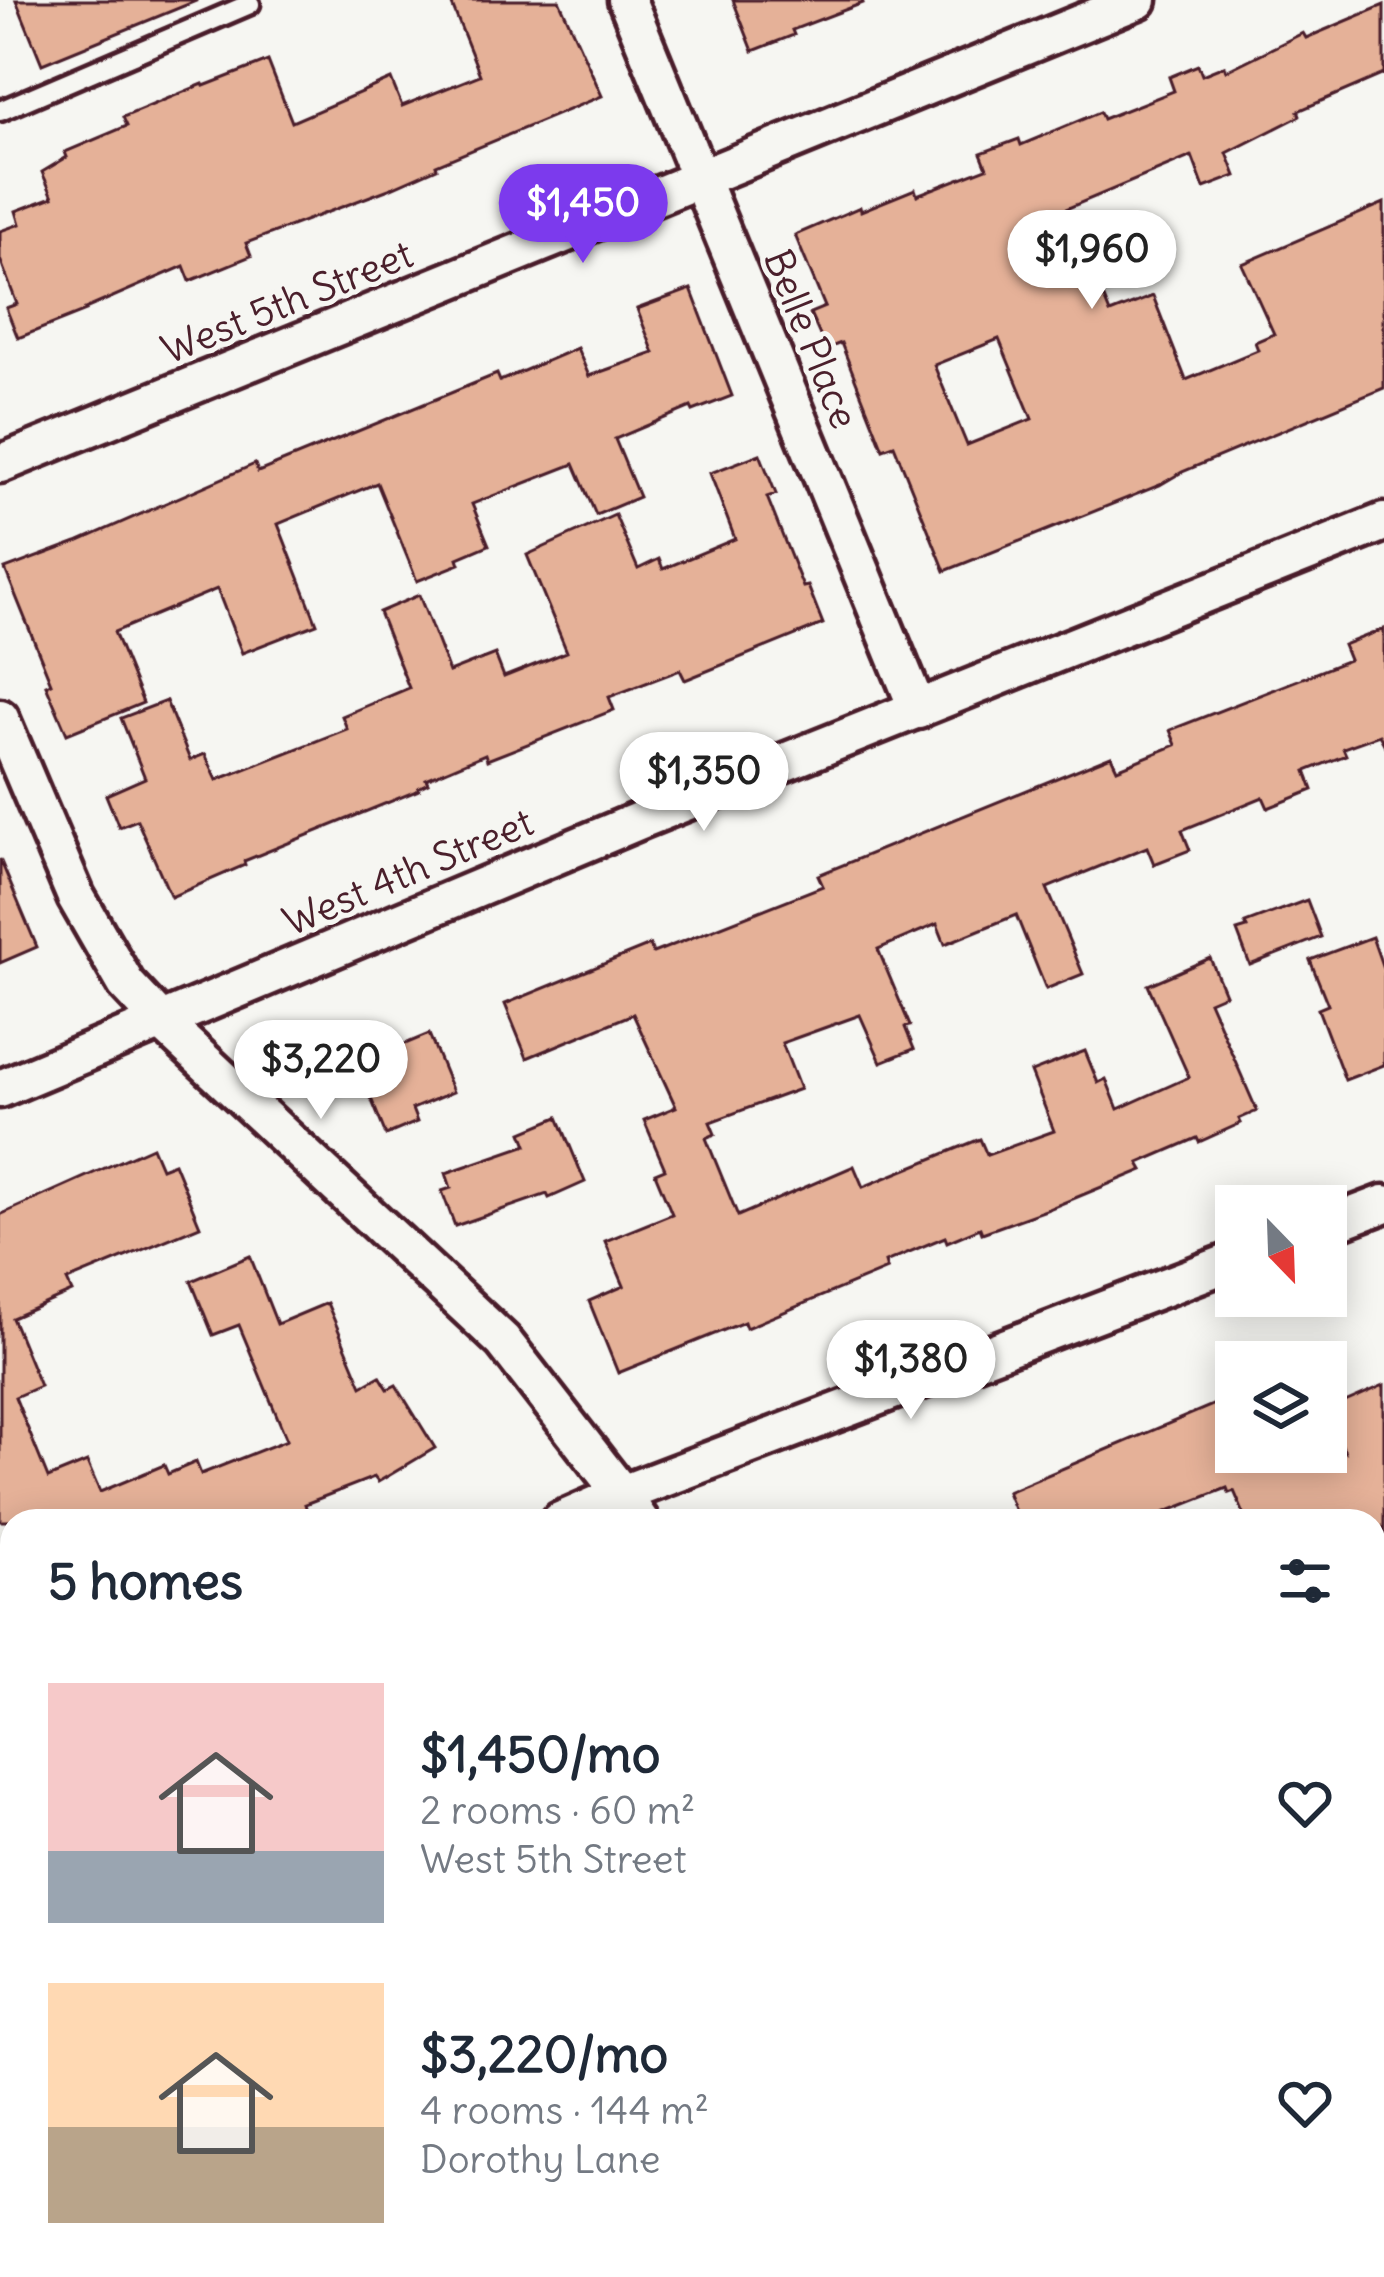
<!DOCTYPE html>
<html lang="en">
<head>
<meta charset="utf-8">
<style>
	:root { --surface:#fff; --page:#f2f2f3; --text:#1f2937; --muted:#747a83; --accent:#7c3aed }
	body { margin:0; font-family:Delius,sans-serif; background:var(--page); color:var(--text); height:100vh; display:flex; flex-direction:column; font-size:45px; white-space:nowrap }
	* { box-sizing:border-box; margin:0 }
	p { font-size:39px; color:var(--muted) }
	.icon { flex:none; width:66px; height:66px; fill:none; stroke:currentColor; stroke-width:2; stroke-linecap:round; stroke-linejoin:round }
	.map { position:relative; flex:1; overflow:hidden }
	.panel { position:absolute; left:0px; top:1509px; width:1386px; height:768px; display:flex; flex-direction:column; background:var(--surface); border-radius:36px 36px 0 0; box-shadow:0 6px 30px #0003 }
	.panel>* { flex:none }
	.needle { width:78px; rotate:157deg }
	.buttons { position:absolute; left:1215px; top:1185px; display:grid; gap:24px }
	.buttons a { display:grid; place-items:center; width:132px; height:132px; border-radius:0px; background:var(--surface); box-shadow:0 6px 30px #0003; font-size:60px }
	.price { position:absolute; translate:-50% -102px; padding:0 27px; border-radius:42px; background:#fff; color:#222; font-size:39px; line-height:78px; filter:drop-shadow(0 3px 6px #0008) }
	.price::after { content:''; position:absolute; left:50%; top:72px; width:36px; height:27px; margin-left:-18px; background:inherit; clip-path:polygon(0 0,100% 0,50% 100%) }
	.price.active { background:var(--accent); color:#fff }
	ul { padding:0; list-style:none }
	li { display:flex; align-items:center; gap:36px; height:300px; padding:0 48px }
	li span { display:grid; place-items:center; flex:none; width:336px; height:240px; border-radius:0px; color:#555 }
	li>.icon { margin-inline-start:auto }
	span .icon { width:144px; height:144px; fill:#fffc; stroke-width:1 }
	li b { font-size:51px }
	h2 { display:flex; justify-content:space-between; align-items:center; height:144px; padding:0 48px; font-size:51px }
	.map>svg:first-child { display:block }
	.building { fill:#e5b198; stroke:#4a1f2b; stroke-width:3; fill-rule:evenodd }
	.lines { fill:none; stroke-linecap:round; stroke-linejoin:round }
	.service-casing { stroke:#4a1f2b; stroke-width:27 }
	.minor-casing { stroke:#4a1f2b; stroke-width:45 }
	.service { stroke:#f6f6f2; stroke-width:18 }
	.minor { stroke:#f6f6f2; stroke-width:36 }
	.labels { text-anchor:middle; dominant-baseline:central; stroke-width:10; stroke-linejoin:round; paint-order:stroke }
	.street-label { font-size:39px; fill:#4a1f2b; stroke:#f6f6f2 }
</style>
</head>
<body>
<div class="map">
<svg width="1384" height="2277" viewBox="0 0 1384 2277">
	<rect width="100%" height="100%" fill="#f6f6f2"/>
	<filter id="ink" filterUnits="userSpaceOnUse"><feTurbulence type="fractalNoise" baseFrequency=".00833" numOctaves="2"/><feDisplacementMap in="SourceGraphic" scale="24" xChannelSelector="R" yChannelSelector="G"/><feConvolveMatrix kernelMatrix="1 2 1 2 8 2 1 2 1" color-interpolation-filters="sRGB"/></filter>
	<g filter="url(#ink)">
		<g class="building">
			<polygon points="16,0 196,0 196,1 42,64"/>
			<polygon points="450,0 559,0 602,96 436,165 437,168 389,189 246,243 251,256 190,281 184,266 85,309 86,311 18,338 6,308 17,304 0,259 0,231 20,224 16,211 53,197 42,172 67,157 65,152 127,126 123,117 203,84 204,86 268,61 292,122 391,79 402,106 480,75"/>
			<polygon points="733,0 862,0 863,3 792,30 794,35 753,51"/>
			<path d="M 1384,5 L 1384,74 L 1298,111 L 1300,116 L 1227,153 L 1236,176 L 1204,188 L 1192,156 L 1049,216 L 1072,274 L 1091,266 L 1110,313 L 1153,296 L 1186,380 L 1258,350 L 1255,342 L 1274,334 L 1242,264 L 1384,203 L 1384,388 L 1182,472 L 1160,485 L 945,571 L 894,445 L 883,449 L 841,343 L 826,349 L 810,313 L 825,307 L 795,235 L 860,207 L 861,211 L 915,189 L 917,195 L 987,168 L 981,153 L 1019,139 L 1021,145 L 1100,112 L 1103,119 L 1174,91 L 1169,77 L 1198,65 L 1202,75 L 1224,66 L 1226,71 L 1303,33 L 1306,38 ZM 999,339 L 1032,419 L 967,445 L 934,365 Z"/>
			<polygon points="691,289 732,396 693,411 691,407 615,439 639,497 596,515 574,464 472,504 489,545 458,558 460,564 417,581 377,483 278,524 317,624 242,653 217,589 114,632 143,703 67,734 46,685 51,683 5,569 77,542 255,464 258,472 497,374 500,381 577,348 589,376 654,353 637,309"/>
			<polygon points="760,454 776,494 767,497 803,587 808,586 823,624 685,680 680,670 609,697 614,710 487,760 485,754 426,779 428,783 418,788 419,790 244,861 245,865 171,897 137,820 119,827 106,795 145,778 121,718 166,701 190,760 205,754 217,780 347,729 342,716 409,688 379,612 419,595 449,672 495,654 504,677 567,652 527,555 615,515 638,569 659,559 663,569 735,539 710,473"/>
			<polygon points="1384,629 1384,744 1379,735 1343,748 1346,755 1306,771 1313,790 1268,808 1263,797 1182,830 1190,850 1154,864 1147,847 1047,888 1083,974 1046,989 1016,915 945,944 937,924 878,949 910,1026 905,1027 914,1049 881,1062 860,1015 782,1043 800,1089 710,1122 715,1134 706,1138 738,1216 854,1166 863,1187 980,1139 987,1155 1054,1131 1031,1072 1085,1051 1098,1083 1106,1079 1118,1109 1189,1077 1148,985 1210,958 1225,994 1209,1001 1257,1111 1239,1119 1241,1123 1199,1142 1197,1138 1139,1163 1143,1170 1046,1210 982,1233 980,1228 947,1242 945,1237 885,1262 887,1269 746,1328 744,1322 618,1373 589,1301 624,1286 605,1241 672,1214 655,1173 665,1169 644,1120 676,1107 633,1014 527,1058 505,1004 650,945 653,953 823,886 818,875 1111,756 1117,769 1176,745 1170,730 1349,660 1343,645"/>
			<polygon points="0,859 37,947 0,963"/>
			<polygon points="1307,900 1321,937 1250,965 1237,931 1247,928 1245,923"/>
			<polygon points="1372,937 1384,971 1384,1065 1345,1080 1318,1009 1328,1005 1310,960"/>
			<polygon points="429,1034 453,1092 412,1109 417,1122 386,1135 357,1064"/>
			<polygon points="558,1117 585,1182 549,1198 547,1194 455,1226 442,1191 451,1188 446,1173 527,1145 522,1132"/>
			<polygon points="152,1147 161,1168 174,1163 200,1226 67,1281 72,1292 12,1318 40,1386 15,1397 48,1478 87,1462 100,1492 164,1465 168,1474 196,1462 201,1474 287,1440 239,1325 213,1335 191,1281 250,1256 277,1324 327,1303 362,1386 380,1376 388,1389 396,1385 435,1448 378,1482 374,1477 305,1504 307,1511 282,1521 0,1521 0,1215"/>
			<polygon points="1384,1385 1384,1543 1374,1521 1247,1521 1234,1491 1229,1493 1227,1488 1161,1514 1163,1521 1019,1521 1007,1492 1236,1395 1236,1452 1345,1452 1327,1410"/>
		</g>
		<g class="lines">
			<g class="service-casing">
				<polyline id="service" points="0,111 250,4"/>
			</g>
			<g class="minor-casing">
				<g id="minor">
					<polyline points="627,0 918,710"/>
					<polyline points="0,464 1138,0"/>
					<polyline points="0,718 76,897 126,984 161,1021 503,1341 622,1494 640,1521"/>
					<polyline points="0,1089 643,819 1384,522"/>
					<polyline points="1326,1226 1384,1204"/>
					<polyline points="560,1521 622,1494 1236,1260"/>
					<polyline points="0,1779 12,1773"/>
					<polyline points="1374,1970 1384,1966"/>
					<polyline points="824,2265 825,2277"/>
					<polyline points="607,2277 661,2265"/>
					<polyline points="940,2277 947,2265"/>
				</g>
			</g>
			<use href="#service" class="service"/>
			<use href="#minor" class="minor"/>
		</g>
	</g>
	<g class="labels">
		<g class="street-label">
			<text transform="translate(287 302) rotate(-22)">West 5th Street</text>
			<text transform="translate(811 339) rotate(68)">Belle Place</text>
			<text transform="translate(408 872) rotate(-23)">West 4th Street</text>
		</g>
	</g>
</svg>
<div class="buttons">
<a><svg class="needle" viewBox="-14 -14 28 28"><path d="M0-13l5 13h-10z" fill="#e53935"/><path d="M0 13l5-13h-10z" fill="#747a83"/></svg></a>
<a><svg class="icon" aria-label="layers" viewBox="0 0 24 24"><path d="M12 4l9 5-9 5-9-5zM3 14l9 5 9-5"/></svg></a>
</div>
<b class="price active" style="left:583px;top:266px">$1,450</b>
<b class="price" style="left:1092px;top:312px">$1,960</b>
<b class="price" style="left:704px;top:834px">$1,350</b>
<b class="price" style="left:321px;top:1122px">$3,220</b>
<b class="price" style="left:911px;top:1422px">$1,380</b>
<section class="panel">
<h2>5 homes<svg class="icon" aria-label="filters" viewBox="0 0 24 24"><path d="M4 7h16M4 17h16"/><circle cx="9" cy="7" r="2"/><circle cx="15" cy="17" r="2"/></svg></h2>
<ul>
<li><span style="background:linear-gradient(#f6c9c9 70%,#9aa5b1 0)"><svg class="icon" aria-label="home" viewBox="0 0 24 24"><path d="M3 11l9-7 9 7M6 9v11h12V9"/></svg></span><div><b>$1,450/mo</b><p>2 rooms · 60 m²</p><p>West 5th Street</p></div><svg class="icon" aria-label="heart" viewBox="0 0 24 24"><path d="M12 20l-8-8c-3-5 5-10 8-4 3-6 11-1 8 4z"/></svg></li>
<li><span style="background:linear-gradient(#ffd9b3 60%,#b9a48a 0)"><svg class="icon" aria-label="home" viewBox="0 0 24 24"><path d="M3 11l9-7 9 7M6 9v11h12V9"/></svg></span><div><b>$3,220/mo</b><p>4 rooms · 144 m²</p><p>Dorothy Lane</p></div><svg class="icon" aria-label="heart" viewBox="0 0 24 24"><path d="M12 20l-8-8c-3-5 5-10 8-4 3-6 11-1 8 4z"/></svg></li>
</ul>
</section>
</div>
</body>
</html>
